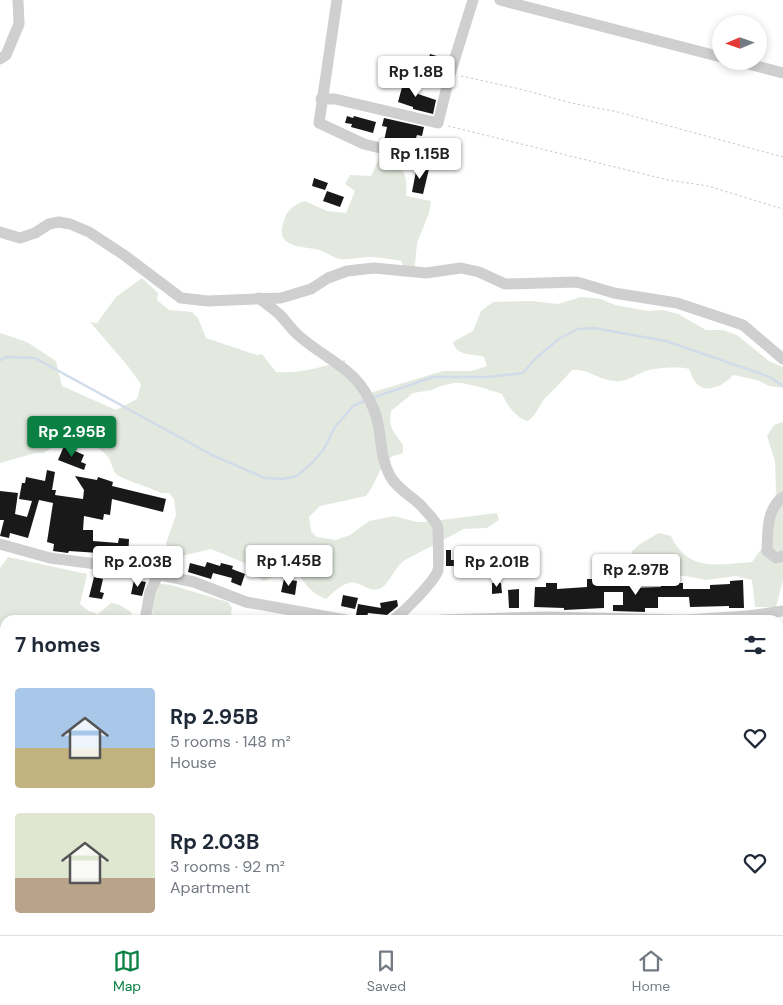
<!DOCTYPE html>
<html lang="en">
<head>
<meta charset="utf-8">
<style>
	:root { --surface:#fff; --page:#f6f6f7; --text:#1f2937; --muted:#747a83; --line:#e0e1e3; --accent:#0b8043 }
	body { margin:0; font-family:"DM Sans",sans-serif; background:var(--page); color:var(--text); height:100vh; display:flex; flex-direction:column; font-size:19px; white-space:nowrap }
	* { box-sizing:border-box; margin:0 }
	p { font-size:16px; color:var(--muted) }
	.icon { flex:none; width:28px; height:28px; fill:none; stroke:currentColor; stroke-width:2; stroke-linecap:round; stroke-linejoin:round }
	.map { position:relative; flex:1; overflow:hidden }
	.side { position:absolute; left:0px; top:615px; width:784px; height:320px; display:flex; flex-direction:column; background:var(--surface); border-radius:15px 15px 0 0; box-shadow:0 2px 8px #0003 }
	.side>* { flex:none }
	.needle { width:32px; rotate:268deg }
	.tools { position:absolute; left:712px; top:15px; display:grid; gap:10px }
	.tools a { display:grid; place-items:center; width:55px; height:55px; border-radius:50%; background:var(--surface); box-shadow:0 2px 8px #0003; font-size:25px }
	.price { position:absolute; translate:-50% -42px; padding:0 11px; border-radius:5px; background:#fff; color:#222; font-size:16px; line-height:32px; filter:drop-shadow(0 1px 2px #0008) }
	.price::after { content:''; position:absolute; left:50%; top:30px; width:15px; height:11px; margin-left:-8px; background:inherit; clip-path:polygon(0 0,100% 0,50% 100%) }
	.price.selected { background:var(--accent); color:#fff }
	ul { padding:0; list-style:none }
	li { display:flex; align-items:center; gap:15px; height:125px; padding:0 15px }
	li span { display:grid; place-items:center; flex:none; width:140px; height:100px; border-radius:5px; color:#555 }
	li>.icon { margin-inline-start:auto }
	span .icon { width:60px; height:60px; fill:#fffc; stroke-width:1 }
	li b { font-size:21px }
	h2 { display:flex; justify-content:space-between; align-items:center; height:60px; padding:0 15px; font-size:21px }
	.dock { display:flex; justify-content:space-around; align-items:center; height:70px; border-top:1px solid var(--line); background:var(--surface); font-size:14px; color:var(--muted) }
	.dock a { display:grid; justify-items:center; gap:2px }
	.dock .selected { color:var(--accent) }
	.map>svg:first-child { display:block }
	.green { fill:#e3e9df }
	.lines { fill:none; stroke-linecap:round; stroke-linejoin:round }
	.stream { stroke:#d1dcea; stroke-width:2.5 }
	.building { fill:#191919 }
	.path { stroke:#c9c9c9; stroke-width:1; stroke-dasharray:2.5 2.5; stroke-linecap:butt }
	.minor { stroke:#cfcfcf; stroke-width:11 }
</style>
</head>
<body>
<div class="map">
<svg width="783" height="935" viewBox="0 0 783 935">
	<rect width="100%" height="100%" fill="#fff"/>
	<g class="green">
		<path d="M 380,157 C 403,170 408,168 406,196 L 431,201 L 429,213 L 417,243 L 414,275 L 403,273 L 402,261 C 394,260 379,257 371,257 C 361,257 350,260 340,259 C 333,258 328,253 322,251 C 305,245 271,251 285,218 C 288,209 295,204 305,201 L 327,211 L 346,213 L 355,191 L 345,184 L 350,175 L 371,176 Z"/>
		<path d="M 142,278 L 158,293 L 157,300 L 169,310 L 192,312 L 198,318 L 206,338 L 257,355 L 262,354 L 276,372 C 300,374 322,367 345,360 L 346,375 L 370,393 L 443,371 L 471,371 L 487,366 L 484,357 C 472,353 456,357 453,342 L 473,331 L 481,311 L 493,302 L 532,301 L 558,304 L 581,297 L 601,299 L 615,305 L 648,311 L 663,310 L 678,314 L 706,330 L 723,330 L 737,335 L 769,361 L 783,367 L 783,388 L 769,386 L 757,380 L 733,375 C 725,384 708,395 697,384 C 693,380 691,373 689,369 C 679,366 652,368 643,372 C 631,377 627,382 613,381 C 599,380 587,368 572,370 C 564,379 556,388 547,396 C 539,404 537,415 528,421 C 516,418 507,405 502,394 L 480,387 L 461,383 L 453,383 L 438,387 L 432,390 L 413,393 L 391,411 C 388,429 394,431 403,445 L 403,453 C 399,455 394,455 391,457 C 378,467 376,485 366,496 L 320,506 L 309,517 L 311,531 L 317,537 L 336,540 L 350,535 L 369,521 L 394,516 L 417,522 L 425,522 L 497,513 L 499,520 L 487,528 L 464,529 L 405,560 C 394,567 389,586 379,589 C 368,593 360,580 349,583 C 340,585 333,593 326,599 C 292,586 312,560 264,581 L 257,577 L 247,564 L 211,549 L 177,557 L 170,556 L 166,543 L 176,515 L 174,499 L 169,493 L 162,493 C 153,489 123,479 117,475 C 113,471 112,465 110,460 C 105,449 81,439 69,438 L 43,453 L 35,453 L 0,463 L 0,333 L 27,342 L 56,361 L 62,386 L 116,410 L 137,399 L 141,384 L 127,365 L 90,322 L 97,323 L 116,297 Z"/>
		<path d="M 783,422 L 783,580 L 776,607 L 755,607 L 752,580 L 736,576 L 706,580 L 685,576 L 661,575 L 649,577 L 631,572 L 632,551 L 640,544 L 659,533 L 671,536 C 688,573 719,564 752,562 L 764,545 L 776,493 L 775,461 L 767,436 L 774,425 Z"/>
		<polygon points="8,557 87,574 80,604 89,611 98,614 111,603 118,604 131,612 133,620 5,620 5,904 0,907 0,568"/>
		<polygon points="154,583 171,585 228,602 232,608 230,620 152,620"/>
		<polygon points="95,930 162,930 160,935 92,935"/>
		<polygon points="353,930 459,930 462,935 435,935 434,934 428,935 338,935"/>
	</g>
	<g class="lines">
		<g class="stream">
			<polyline points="0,360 7,357 35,358 212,455 265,478 283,479 297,476 312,463 324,449 335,427 353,406 367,400"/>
			<polyline points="372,398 433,377 488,377 523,373 535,359 560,338 578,329 594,328 666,341 770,377 783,386"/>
		</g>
	</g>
	<g class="building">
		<polygon points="430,54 440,57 436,68 427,65"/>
		<polygon points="404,80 420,85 418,94 436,100 433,114 413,109 413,107 398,102"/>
		<polygon points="347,116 353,118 354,116 376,122 373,133 351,127 352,124 345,123"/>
		<polygon points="384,118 424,127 422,136 417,135 415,141 412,140 410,149 384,141 387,127 382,126"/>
		<polygon points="417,166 429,169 423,194 412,192"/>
		<polygon points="314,178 328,183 325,190 312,186"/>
		<polygon points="327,191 344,197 340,207 323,201"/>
		<polygon points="64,446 84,455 81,462 86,464 84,470 58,460"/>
		<polygon points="47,470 55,472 52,490 56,490 55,495 83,499 84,490 75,476 97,480 98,477 113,482 112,486 166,499 163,512 112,499 110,515 104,514 103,520 84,516 83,530 93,530 93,541 118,543 119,538 129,539 128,558 120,557 120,560 114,559 114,554 69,551 68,553 53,551 54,544 47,542 53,503 39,500 28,538 10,533 9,538 0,536 4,520 0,520 0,491 18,493 15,514 27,517 32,501 19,499 22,483 25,483 26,477 45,481"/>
		<polygon points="446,550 451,550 451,560 466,560 466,566 446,566"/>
		<polygon points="207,562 220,566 221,563 233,566 232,569 245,574 241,586 231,582 232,578 213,573 211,579 188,572 190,563 205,567"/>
		<polygon points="94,577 103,579 100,592 104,593 102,599 89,597"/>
		<polygon points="284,579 297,581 295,595 281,592"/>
		<polygon points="587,579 631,579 631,588 661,587 661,583 683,583 683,589 710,589 710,585 730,584 730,581 743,580 744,608 729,608 729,606 690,607 689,597 658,597 658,608 645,608 645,612 613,611 613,605 623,605 623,592 604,592 604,608 564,610 564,608 534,607 535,587 546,587 546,583 557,583 557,589 587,587"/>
		<polygon points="134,580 146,582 142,596 131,594"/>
		<polygon points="492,583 501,583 502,593 492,594"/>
		<polygon points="519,589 519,608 509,608 508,590"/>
		<polygon points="343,595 358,598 355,609 341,606"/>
		<polygon points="397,600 398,606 387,615 368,613 367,617 356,615 358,604 381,608 380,603"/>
	</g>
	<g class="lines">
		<g class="path">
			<polyline points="461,76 520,89 571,103 618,112 783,157"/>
			<polyline points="448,126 668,180 708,186 783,209"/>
		</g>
		<g class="minor">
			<polyline points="337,0 319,123 364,144 404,154"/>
			<polyline points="500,0 721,57"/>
			<polyline points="0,59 6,55 19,24 18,0"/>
			<polyline points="737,61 783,73"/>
			<polyline points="321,99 335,99 438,123 450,74 473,0"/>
			<polyline points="0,232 20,238 35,233 49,224 59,222 70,224 89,232 124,255 181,298 208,301 281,298 311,289 328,278 347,271 374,268 426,273 461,268 479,272 505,284 577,282 614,293 677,303 743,325 783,359"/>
			<path d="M 259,298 C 266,304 274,309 280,315 C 286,321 291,329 298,335 C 328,362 358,367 374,410 C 383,431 378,454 390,476 C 398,491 415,497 425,510 C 429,515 437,522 438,528 C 438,532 439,568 438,570 C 435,581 403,613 393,620"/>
			<path d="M 783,497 C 766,509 768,533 767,551 L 776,558 L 783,556"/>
			<polyline points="0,544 50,558 127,568 194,582 246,602 346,620"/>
			<polyline points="748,616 783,611"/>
			<polyline points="145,620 150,592 158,575"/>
			<polyline points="441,620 547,617 685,620 748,616 748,620"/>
			<polyline points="779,738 783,772"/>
			<polyline points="779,837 783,837"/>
			<polyline points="779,915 783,926"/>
			<polyline points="455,930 459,935"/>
			<polyline points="483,930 484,935"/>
			<polyline points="515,930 516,935"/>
			<polyline points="88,935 91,930"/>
			<polyline points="543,935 552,930"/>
		</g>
	</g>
</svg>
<div class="tools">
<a><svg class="needle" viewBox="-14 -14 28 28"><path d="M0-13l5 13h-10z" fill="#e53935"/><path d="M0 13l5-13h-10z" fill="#747a83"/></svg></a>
</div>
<b class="price" style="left:416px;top:98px">Rp 1.8B</b>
<b class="price" style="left:420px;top:180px">Rp 1.15B</b>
<b class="price selected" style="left:72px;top:458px">Rp 2.95B</b>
<b class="price" style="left:289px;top:587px">Rp 1.45B</b>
<b class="price" style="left:138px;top:588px">Rp 2.03B</b>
<b class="price" style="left:497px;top:588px">Rp 2.01B</b>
<b class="price" style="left:636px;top:596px">Rp 2.97B</b>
<section class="side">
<h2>7 homes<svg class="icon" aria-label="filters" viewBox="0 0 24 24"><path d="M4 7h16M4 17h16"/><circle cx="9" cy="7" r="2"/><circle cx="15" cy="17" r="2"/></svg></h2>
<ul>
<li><span style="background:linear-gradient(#a9c7e8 60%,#c2b280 0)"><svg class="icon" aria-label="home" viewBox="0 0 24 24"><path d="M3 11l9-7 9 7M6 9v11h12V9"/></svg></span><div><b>Rp 2.95B</b><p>5 rooms · 148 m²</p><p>House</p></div><svg class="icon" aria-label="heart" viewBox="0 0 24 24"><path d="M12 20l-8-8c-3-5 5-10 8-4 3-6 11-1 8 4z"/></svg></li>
<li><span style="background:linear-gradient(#dfe7d0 65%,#b9a48a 0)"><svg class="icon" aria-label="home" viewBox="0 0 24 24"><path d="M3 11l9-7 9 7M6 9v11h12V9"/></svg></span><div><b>Rp 2.03B</b><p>3 rooms · 92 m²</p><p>Apartment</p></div><svg class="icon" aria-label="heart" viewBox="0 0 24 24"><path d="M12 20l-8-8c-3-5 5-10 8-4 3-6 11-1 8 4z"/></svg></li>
</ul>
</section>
</div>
<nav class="dock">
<a class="selected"><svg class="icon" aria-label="map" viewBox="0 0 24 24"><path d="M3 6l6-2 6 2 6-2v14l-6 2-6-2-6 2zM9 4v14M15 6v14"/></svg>Map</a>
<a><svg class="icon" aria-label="saved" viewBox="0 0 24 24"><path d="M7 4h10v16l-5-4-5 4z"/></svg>Saved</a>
<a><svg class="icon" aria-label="home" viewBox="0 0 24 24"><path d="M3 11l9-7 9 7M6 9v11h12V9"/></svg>Home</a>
</nav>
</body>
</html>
